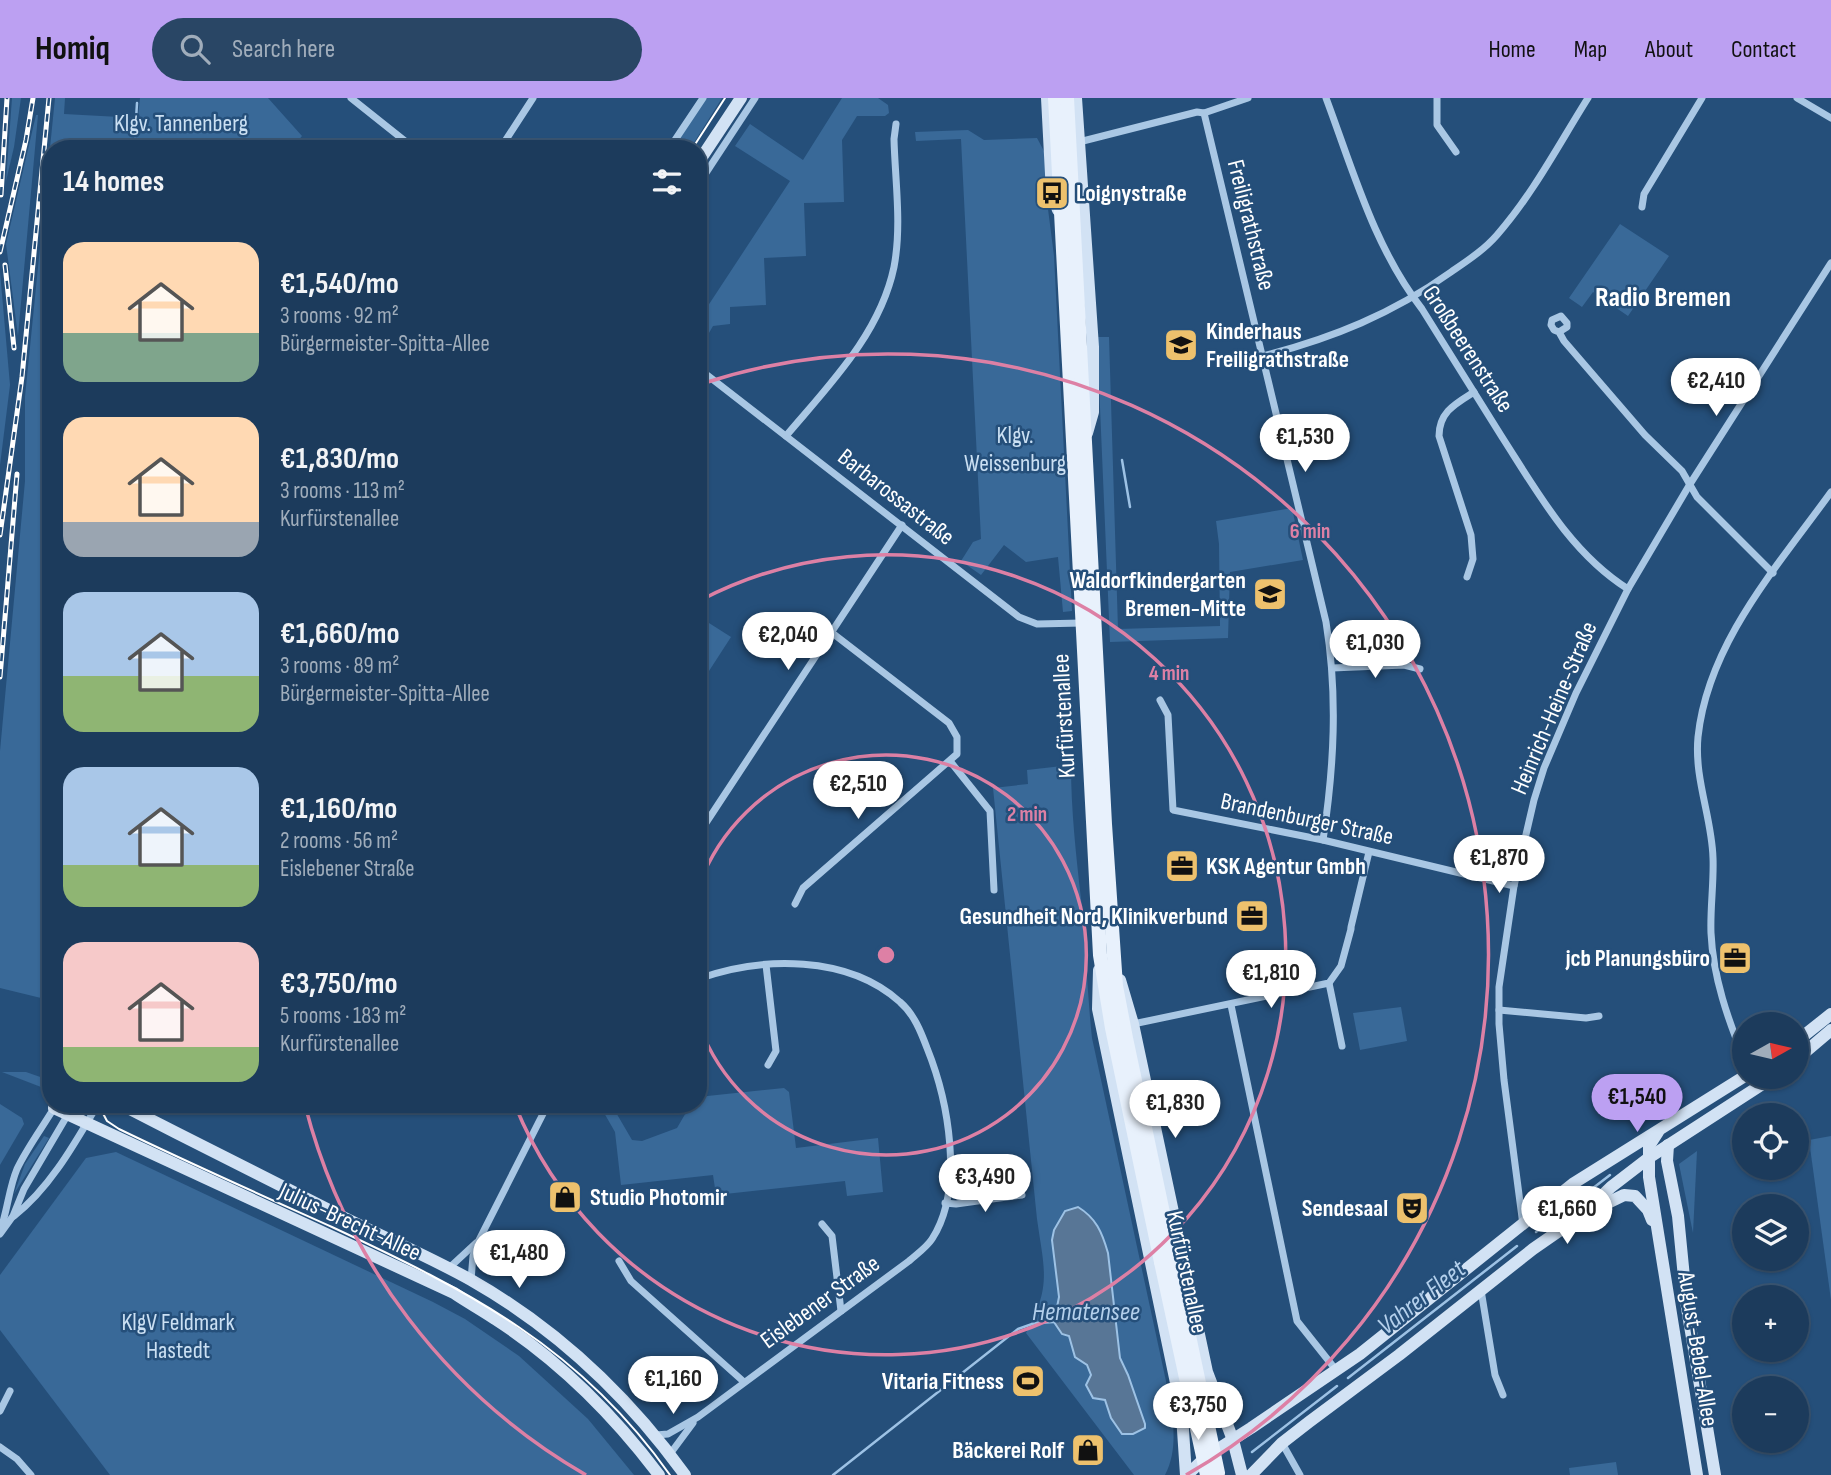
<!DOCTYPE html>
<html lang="en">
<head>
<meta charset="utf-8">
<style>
	:root { --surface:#1c3b5c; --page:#294665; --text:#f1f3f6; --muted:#a0adbb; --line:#3a5572; --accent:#bca0f2 }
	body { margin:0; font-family:"Sofia Sans Condensed",sans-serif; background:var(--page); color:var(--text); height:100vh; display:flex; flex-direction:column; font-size:26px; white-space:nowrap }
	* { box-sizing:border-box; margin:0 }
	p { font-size:23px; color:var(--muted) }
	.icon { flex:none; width:38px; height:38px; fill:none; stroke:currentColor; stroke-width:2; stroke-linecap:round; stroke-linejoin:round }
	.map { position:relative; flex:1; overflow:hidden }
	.drawer { position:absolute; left:42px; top:42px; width:665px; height:973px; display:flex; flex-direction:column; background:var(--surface); border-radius:28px; box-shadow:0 2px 5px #0004,0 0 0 2px var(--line) }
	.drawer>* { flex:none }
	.needle { width:46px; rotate:82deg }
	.controls { position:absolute; left:1732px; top:914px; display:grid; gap:14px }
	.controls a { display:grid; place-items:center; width:77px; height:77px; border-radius:50%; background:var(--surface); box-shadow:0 2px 5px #0004,0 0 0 2px var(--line); font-size:35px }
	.price { position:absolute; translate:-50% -60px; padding:0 16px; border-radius:24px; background:#fff; color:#222; font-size:23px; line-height:46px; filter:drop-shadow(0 2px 4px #0008) }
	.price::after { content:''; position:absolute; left:50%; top:42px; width:21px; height:16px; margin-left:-10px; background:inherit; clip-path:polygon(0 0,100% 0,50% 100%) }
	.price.selected { background:var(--accent); color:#111 }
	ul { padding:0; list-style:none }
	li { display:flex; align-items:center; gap:21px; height:175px; padding:0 21px }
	li span { display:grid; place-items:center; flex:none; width:196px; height:140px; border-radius:21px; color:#555 }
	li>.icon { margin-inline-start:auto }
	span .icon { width:84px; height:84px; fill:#fffc; stroke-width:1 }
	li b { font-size:30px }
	h2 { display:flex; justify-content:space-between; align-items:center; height:84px; padding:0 21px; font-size:30px }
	header { display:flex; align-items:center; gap:42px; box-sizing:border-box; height:98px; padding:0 35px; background:var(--accent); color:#111 }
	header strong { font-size:33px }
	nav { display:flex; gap:38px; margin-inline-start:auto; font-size:24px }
	.search { width:490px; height:63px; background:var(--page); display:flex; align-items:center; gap:18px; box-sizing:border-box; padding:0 24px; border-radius:38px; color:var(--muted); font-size:26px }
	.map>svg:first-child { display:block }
	.green { fill:#396998 }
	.water { fill:#587696; stroke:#9dc2e5; stroke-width:2 }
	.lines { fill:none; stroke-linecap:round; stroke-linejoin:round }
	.stream { stroke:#9dc2e5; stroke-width:2.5 }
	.street { stroke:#a9c7e4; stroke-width:7 }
	.secondary { stroke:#d2e2f4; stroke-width:12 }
	.primary { stroke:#e8f1fc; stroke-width:14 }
	.tram { stroke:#fff; stroke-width:2 }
	.rail-casing { stroke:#fff; stroke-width:5 }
	.rail { stroke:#254f7a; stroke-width:2.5; stroke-dasharray:8; stroke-linecap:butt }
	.primary-bridge { stroke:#e8f1fc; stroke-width:14 }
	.ring { fill:none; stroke:#dd80a5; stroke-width:3.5 }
	.labels { text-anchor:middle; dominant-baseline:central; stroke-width:5; stroke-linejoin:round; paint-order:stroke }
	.park-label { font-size:24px; fill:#cbe0f3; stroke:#254f7a }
	.poi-label { font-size:24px; font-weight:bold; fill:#fff; stroke:#254f7a; text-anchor:end }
	.street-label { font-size:24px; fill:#fff; stroke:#254f7a }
	.water-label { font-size:26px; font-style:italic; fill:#b4d0ec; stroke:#254f7a }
	.quarter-label { font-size:28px; font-weight:bold; fill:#fff; stroke:#254f7a }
	.centre { fill:#dd80a5; stroke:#254f7a; stroke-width:3.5 }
	.ring-label { font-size:21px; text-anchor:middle; font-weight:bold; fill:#dd80a5; stroke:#254f7a; stroke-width:5; stroke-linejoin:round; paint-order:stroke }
</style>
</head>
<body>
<header>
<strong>Homiq</strong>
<div class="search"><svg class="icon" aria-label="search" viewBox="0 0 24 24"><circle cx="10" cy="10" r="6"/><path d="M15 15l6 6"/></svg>Search here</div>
<nav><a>Home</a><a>Map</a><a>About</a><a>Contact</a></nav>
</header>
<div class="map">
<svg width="1831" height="1377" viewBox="0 0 1831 1377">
	<rect width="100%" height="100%" fill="#254f7a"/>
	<g class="green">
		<polygon points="12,0 21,0 14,49 6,83"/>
		<polygon points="55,0 65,0 64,16 138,20 140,0 268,0 302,38 291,51 51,51 51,876 41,900 0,890 0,653 25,383 25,299"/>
		<polygon points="706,0 722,0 690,51 673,51"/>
		<polygon points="842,0 878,0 888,7 889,15 885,18 857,18 842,42 844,104 804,105 806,158 764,160 766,207 730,209 730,226 713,228 698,254 698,223 790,83 735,48 750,26 803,62"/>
		<polygon points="36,17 38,17 18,238 6,146"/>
		<polygon points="968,32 984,42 1037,40 1045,55 1048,111 1054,158 1072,513 1063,514 1058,459 1026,464 1004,447 981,477 961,463 973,444 981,441 961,41 916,43 915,34"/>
		<polygon points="1620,126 1669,158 1628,218 1593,194 1582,209 1569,200"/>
		<polygon points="0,174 10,287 0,367"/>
		<polygon points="1097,239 1109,239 1118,531 1220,528 1219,446 1216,423 1292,410 1303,462 1230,474 1228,540 1110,544"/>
		<polygon points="698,518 731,539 698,590"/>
		<path d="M 1071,667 C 1071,712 1076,756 1081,801 C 1086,847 1087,894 1092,940 L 1172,1311 C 1174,1335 1176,1356 1165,1377 L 1134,1377 L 1026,1235 C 1052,1188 1044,1171 1037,1121 L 993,690 L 1028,686 L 1027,672 Z"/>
		<polygon points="1401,909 1407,943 1360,952 1353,915"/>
		<polygon points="2,974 26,974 46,981 41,989"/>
		<polygon points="784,990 789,994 796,1050 878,1040 883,1094 847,1098 845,1083 716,1097 713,1077 621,1087 615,1034 599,1006 611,1006 632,1042 642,1043 677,1030 691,1006 698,1006 698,999"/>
		<polygon points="0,1006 22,1020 24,1026 0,1067"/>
		<polygon points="44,1038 49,1040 14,1096 25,1066"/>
		<polygon points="1831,1038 1831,1202 1809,1042"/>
		<polygon points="1697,1053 1693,1135 1679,1066"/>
		<polygon points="116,1054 433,1204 465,1221 519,1258 588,1321 634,1377 110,1377 0,1232 0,1177 86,1060"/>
		<polygon points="1616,1364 1618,1377 1570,1377 1569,1370"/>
	</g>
	<path class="water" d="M 1078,1109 C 1096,1120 1102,1134 1108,1155 L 1120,1260 L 1128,1277 L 1145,1326 L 1145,1330 L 1133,1336 L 1122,1336 L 1111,1320 L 1105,1302 L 1093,1300 L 1086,1287 L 1091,1277 L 1087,1267 L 1075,1259 L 1069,1238 L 1062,1236 L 1054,1224 L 1059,1199 L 1052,1142 L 1054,1132 L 1065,1113 Z"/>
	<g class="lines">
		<g class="stream">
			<polyline points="135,38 137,5"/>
			<polyline points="134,51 135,41"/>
			<polyline points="1122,362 1130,409"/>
			<polyline points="1536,1134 1610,1077"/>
			<polyline points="1348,1280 1517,1148"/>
			<polyline points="1252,1354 1337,1288"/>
			<polyline points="833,1377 1018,1231 1035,1225 1054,1224"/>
		</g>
		<g class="street">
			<polyline points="351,0 415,51"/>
			<path d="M 1326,0 C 1353,72 1374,149 1422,211 C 1448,253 1475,296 1502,339 C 1538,395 1571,455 1628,491"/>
			<polyline points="1437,0 1437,27 1456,54"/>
			<polyline points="1797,0 1831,20"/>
			<path d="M 1204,15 L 1326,524 C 1338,598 1334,669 1323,742"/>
			<polyline points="1079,44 1197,14 1204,15 1248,0"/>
			<polyline points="500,51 533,0"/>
			<polyline points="669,51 703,0"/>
			<polyline points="698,87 755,0"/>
			<polyline points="1642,109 1644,96 1702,0"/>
			<polyline points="1559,234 1567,229 1567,225 1561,218 1552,222 1551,227 1554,232 1559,234 1564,243 1645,337 1682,373 1697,399 1773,475"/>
			<path d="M 1263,258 C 1333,240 1392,216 1451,174 C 1467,163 1484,152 1497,137 C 1533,96 1559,46 1588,0"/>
			<polyline points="698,270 1019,519 1037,526 1082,525"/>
			<path d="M 786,338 C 829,287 880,236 894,169 C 902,127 895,82 894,41 L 896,26"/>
			<path d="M 1467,479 L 1473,461 L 1471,437 L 1439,338 C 1439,314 1455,306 1474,294"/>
			<polyline points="1332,570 1404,567 1420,571"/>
			<polyline points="1160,602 1168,617 1173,712 1323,742 1514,788"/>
			<polyline points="950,663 990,713 994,792"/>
			<polyline points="698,737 902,427"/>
			<polyline points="795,806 803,790 957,656 957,639 949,625 831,534"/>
			<polyline points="1351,829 1369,754"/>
			<polyline points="766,867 776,953 768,967"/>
			<polyline points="1329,885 1342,948"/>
			<polyline points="1231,907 1297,1223 1336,1272"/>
			<polyline points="1499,912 1586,920 1599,918"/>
			<polyline points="1133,926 1329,885 1341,868 1351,831"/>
			<path d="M 1745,963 C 1728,922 1713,879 1711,835 C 1710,810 1714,785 1713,760 C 1712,720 1694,681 1698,639 C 1708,545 1777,469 1831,394"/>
			<polyline points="945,1105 956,1106 1022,1097"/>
			<path d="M 14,1118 C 50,1090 75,1045 98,1006"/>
			<polyline points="822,1126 832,1138 841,1213"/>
			<polyline points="1523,1127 1504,982 1499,926 1499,889 1514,788 1534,702 1544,670 1576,595 1628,491 1690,386 1831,165"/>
			<path d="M 1,1130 C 8,1110 9,1090 17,1071 C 27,1050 42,1030 54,1010"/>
			<polyline points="0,1136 13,1118 24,1091 74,1006"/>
			<polyline points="619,1163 631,1183 744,1284"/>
			<polyline points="449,1170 476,1145"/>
			<polyline points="471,1182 473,1158 479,1142 548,1006"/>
			<polyline points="1481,1192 1495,1277 1503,1297"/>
			<polyline points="0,1313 10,1293"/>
			<path d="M 656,1337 L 668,1336 L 698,1319 L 909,1163 C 917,1156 927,1149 932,1141 C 965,1090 948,1002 927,950 C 921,934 914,916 900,904 C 848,857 762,858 698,881"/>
			<polyline points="1282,1345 1300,1377"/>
			<polyline points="0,1349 17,1361 31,1377"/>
			<polyline points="670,1356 693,1325"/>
		</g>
		<g class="secondary">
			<polyline points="1047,0 1052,95 1058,112"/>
			<polyline points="1076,0 1093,249 1093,314 1087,335"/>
			<polyline points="698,65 741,0"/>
			<polyline points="1099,872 1098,911 1175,1280 1182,1317 1186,1377"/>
			<polyline points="1120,882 1133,926 1207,1274 1233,1342 1242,1377"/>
			<polyline points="1797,943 1831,916"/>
			<polyline points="1797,961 1831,932"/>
			<path d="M 56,1006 L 54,1010 L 454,1195 C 467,1204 482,1212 495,1221 C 560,1263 613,1316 659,1377"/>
			<path d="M 120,1006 C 194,1044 268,1081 343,1119 C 385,1140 430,1159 471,1182 C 557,1231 627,1297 685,1377"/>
			<polyline points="1658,1034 1649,1048 1649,1079 1697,1377"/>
			<polyline points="1668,1047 1667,1063 1678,1118 1687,1210 1715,1377"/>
			<polyline points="1593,1112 1624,1097 1635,1098 1648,1112 1652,1122"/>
			<polyline points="1187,1377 1207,1358 1251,1330 1360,1256 1574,1085 1745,978"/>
			<polyline points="1251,1377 1282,1345 1309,1324 1399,1257 1533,1151 1582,1117 1611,1089 1650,1059 1775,978"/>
		</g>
		<g class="primary">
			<polyline points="1055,0 1100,857 1112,930 1161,1164"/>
			<polyline points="1067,0 1105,726 1116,888 1126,940 1173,1162"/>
		</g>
		<g class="tram">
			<polyline points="692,51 725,0"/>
			<path d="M 98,1006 L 107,1023 L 119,1031 C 189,1065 261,1097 332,1129 C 469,1193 580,1249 670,1377"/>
		</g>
		<g class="rail-casing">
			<g id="rail">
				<polyline points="1,97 7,0"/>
				<polyline points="0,154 26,42 33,0"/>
				<polyline points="5,167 14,250"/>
				<polyline points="0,437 22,279 49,0"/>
				<polyline points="0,579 17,376"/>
			</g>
		</g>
		<use href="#rail" class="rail"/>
		<g class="primary-bridge">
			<polyline points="1173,1162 1218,1375"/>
			<polyline points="1161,1164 1207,1377"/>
		</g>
	</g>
	<g class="ring">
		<path d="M699 787A200 200 0 1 1 699 927"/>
		<path d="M701 502A400 400 0 1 1 515 1007"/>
		<path d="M586 1377A600 600 0 0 1 305 1007M701 286A600 600 0 0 1 1186 1377"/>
	</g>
	<defs>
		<g id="bus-square" transform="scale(1.75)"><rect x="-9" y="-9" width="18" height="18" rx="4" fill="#edc16d" stroke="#254f7a"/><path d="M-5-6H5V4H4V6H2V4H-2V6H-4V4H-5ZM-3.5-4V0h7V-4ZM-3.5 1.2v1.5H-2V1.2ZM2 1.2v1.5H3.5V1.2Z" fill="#111"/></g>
		<g id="school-square" transform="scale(1.75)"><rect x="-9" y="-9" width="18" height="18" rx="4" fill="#edc16d" stroke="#254f7a"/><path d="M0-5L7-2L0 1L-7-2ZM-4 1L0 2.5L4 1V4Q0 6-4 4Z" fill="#111"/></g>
		<g id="office-square" transform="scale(1.75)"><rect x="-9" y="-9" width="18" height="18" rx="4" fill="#edc16d" stroke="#254f7a"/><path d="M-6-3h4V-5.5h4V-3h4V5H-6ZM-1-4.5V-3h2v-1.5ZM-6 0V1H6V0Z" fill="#111"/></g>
		<g id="shop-square" transform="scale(1.75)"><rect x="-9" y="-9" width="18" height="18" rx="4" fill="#edc16d" stroke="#254f7a"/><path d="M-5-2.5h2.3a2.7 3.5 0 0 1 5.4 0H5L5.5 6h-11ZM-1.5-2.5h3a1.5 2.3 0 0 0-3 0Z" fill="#111"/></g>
		<g id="theatre-square" transform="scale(1.75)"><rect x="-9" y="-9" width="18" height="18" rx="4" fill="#edc16d" stroke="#254f7a"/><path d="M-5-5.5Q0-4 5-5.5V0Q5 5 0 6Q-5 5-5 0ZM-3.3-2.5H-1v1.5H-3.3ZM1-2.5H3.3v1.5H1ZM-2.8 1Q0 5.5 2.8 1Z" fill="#111"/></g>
		<g id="stadium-square" transform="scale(1.75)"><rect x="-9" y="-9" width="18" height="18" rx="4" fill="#edc16d" stroke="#254f7a"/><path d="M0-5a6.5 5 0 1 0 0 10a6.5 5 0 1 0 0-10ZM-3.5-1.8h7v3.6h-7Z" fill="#111"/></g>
	</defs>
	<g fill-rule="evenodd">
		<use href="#bus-square" x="1052" y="95"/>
		<use href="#school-square" x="1181" y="247"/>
		<use href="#school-square" x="1270" y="496"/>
		<use href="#office-square" x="1182" y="768"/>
		<use href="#office-square" x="1252" y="818"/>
		<use href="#office-square" x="1735" y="860"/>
		<use href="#shop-square" x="565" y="1099"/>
		<use href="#theatre-square" x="1412" y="1110"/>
		<use href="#stadium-square" x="1028" y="1283"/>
		<use href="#shop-square" x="1088" y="1352"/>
	</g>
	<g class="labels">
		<g class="park-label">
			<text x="181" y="25">Klgv. Tannenberg</text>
			<text x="1015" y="337">Klgv.<tspan x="1015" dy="28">Weissenburg</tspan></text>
			<text x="178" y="1224">KlgV Feldmark<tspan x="178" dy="28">Hastedt</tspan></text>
		</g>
		<g class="poi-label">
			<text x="1076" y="95" text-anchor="start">Loignystraße</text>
			<text x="1206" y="233" text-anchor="start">Kinderhaus<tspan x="1206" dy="28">Freiligrathstraße</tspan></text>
			<text x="1246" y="482">Waldorfkindergarten<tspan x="1246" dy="28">Bremen-Mitte</tspan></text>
			<text x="1206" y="768" text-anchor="start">KSK Agentur Gmbh</text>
			<text x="1228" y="818">Gesundheit Nord, Klinikverbund</text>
			<text x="1710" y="860">jcb Planungsbüro</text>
			<text x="590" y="1099" text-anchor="start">Studio Photomir</text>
			<text x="1388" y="1110">Sendesaal</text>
			<text x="1004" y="1283">Vitaria Fitness</text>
			<text x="1064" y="1352">Bäckerei Rolf</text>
		</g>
		<g class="street-label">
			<text transform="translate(1251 127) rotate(76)">Freiligrathstraße</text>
			<text transform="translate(1468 251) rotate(57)">Großbeerenstraße</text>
			<text transform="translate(896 399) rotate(38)">Barbarossastraße</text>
			<text transform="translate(1554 610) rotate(-67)">Heinrich-Heine-Straße</text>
			<text transform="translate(1064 618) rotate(-93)">Kurfürstenallee</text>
			<text transform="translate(1307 721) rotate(12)">Brandenburger Straße</text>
			<text transform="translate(350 1124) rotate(25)">Julius-Brecht-Allee</text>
			<text transform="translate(1187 1174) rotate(78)">Kurfürstenallee</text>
			<text transform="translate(820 1204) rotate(-36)">Eislebener Straße</text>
			<text transform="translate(1698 1251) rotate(81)">August-Bebel-Allee</text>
		</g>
		<g class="water-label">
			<text transform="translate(1422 1200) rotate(-38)">Vahrer Fleet</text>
			<text x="1086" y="1214">Hematensee</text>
		</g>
		<g class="quarter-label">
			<text x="1663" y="199">Radio Bremen</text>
		</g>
	</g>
	<circle cx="886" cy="857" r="10" class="centre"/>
	<g class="ring-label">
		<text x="1310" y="440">6 min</text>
		<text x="1169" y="582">4 min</text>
		<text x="1027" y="723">2 min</text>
	</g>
</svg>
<div class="controls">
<a><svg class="needle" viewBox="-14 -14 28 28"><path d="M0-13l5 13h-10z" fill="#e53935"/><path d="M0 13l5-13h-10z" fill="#a0adbb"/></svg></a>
<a><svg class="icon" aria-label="locate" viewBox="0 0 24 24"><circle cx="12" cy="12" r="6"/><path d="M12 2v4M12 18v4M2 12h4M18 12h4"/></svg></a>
<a><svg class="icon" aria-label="layers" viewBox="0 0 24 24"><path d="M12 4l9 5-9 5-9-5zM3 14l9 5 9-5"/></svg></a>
<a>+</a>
<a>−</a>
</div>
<b class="price" style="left:1716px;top:320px">€2,410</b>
<b class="price" style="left:1305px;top:376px">€1,530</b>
<b class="price" style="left:788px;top:574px">€2,040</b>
<b class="price" style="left:1375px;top:582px">€1,030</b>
<b class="price" style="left:858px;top:723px">€2,510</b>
<b class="price" style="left:1499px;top:797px">€1,870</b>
<b class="price" style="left:1271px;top:912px">€1,810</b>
<b class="price selected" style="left:1637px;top:1036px">€1,540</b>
<b class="price" style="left:1175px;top:1042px">€1,830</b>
<b class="price" style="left:985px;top:1116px">€3,490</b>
<b class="price" style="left:1567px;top:1148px">€1,660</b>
<b class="price" style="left:519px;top:1192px">€1,480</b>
<b class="price" style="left:673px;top:1318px">€1,160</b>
<b class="price" style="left:1198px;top:1344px">€3,750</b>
<section class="drawer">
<h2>14 homes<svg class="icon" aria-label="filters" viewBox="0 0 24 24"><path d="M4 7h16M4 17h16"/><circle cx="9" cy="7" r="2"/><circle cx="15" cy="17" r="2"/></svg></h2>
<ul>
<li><span style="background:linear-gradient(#ffd9b3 65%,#7fa58c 0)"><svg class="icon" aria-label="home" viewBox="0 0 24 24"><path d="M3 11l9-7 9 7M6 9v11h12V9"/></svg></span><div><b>€1,540/mo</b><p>3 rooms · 92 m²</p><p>Bürgermeister-Spitta-Allee</p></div></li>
<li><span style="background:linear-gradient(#ffd9b3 75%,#9aa5b1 0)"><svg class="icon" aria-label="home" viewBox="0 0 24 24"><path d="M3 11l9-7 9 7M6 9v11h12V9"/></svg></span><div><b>€1,830/mo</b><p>3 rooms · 113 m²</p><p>Kurfürstenallee</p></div></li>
<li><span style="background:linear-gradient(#a9c7e8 60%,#8fb573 0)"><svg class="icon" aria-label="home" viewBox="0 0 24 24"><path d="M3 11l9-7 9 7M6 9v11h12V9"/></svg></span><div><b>€1,660/mo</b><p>3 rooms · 89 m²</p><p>Bürgermeister-Spitta-Allee</p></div></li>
<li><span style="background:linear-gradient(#a9c7e8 70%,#8fb573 0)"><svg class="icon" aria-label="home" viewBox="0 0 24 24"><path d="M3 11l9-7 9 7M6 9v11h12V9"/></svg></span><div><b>€1,160/mo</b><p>2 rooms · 56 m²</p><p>Eislebener Straße</p></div></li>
<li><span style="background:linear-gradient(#f6c9c9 75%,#8fb573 0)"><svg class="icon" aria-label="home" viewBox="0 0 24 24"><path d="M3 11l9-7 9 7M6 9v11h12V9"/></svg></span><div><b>€3,750/mo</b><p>5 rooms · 183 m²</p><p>Kurfürstenallee</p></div></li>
</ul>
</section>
</div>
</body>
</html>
